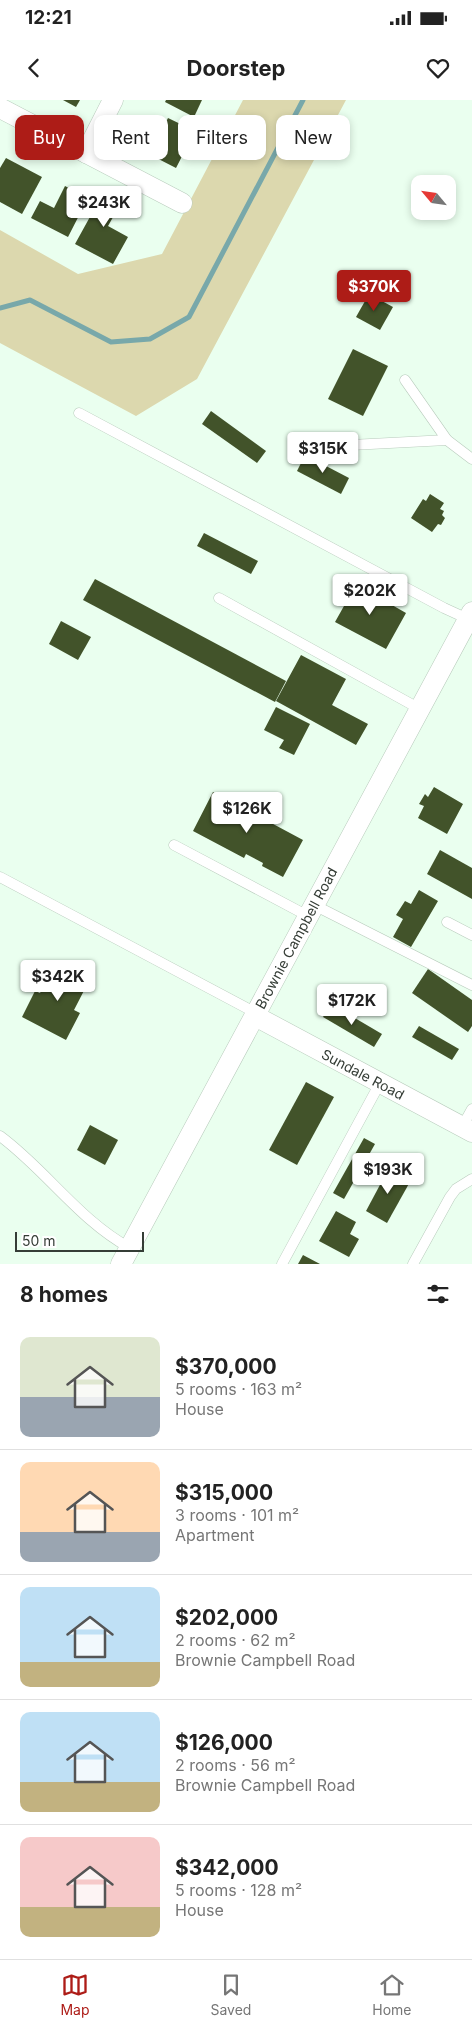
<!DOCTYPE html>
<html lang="en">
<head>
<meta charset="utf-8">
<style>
	:root { --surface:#fff; --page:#f6f6f6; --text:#222; --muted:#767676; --line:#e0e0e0; --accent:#ad1c17 }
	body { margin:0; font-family:Inter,sans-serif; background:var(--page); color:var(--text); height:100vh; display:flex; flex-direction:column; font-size:19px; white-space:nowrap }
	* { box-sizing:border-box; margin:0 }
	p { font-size:16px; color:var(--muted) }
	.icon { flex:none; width:28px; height:28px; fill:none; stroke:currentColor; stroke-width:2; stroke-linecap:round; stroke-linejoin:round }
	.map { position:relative; height:1164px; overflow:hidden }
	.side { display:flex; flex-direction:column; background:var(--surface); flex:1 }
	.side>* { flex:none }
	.hud { position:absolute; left:15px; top:15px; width:442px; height:45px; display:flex; gap:10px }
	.needle { width:32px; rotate:299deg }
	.fabs { position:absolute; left:411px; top:75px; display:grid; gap:10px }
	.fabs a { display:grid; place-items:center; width:45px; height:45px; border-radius:10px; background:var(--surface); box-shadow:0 2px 8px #0003; font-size:25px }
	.scale { position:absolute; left:15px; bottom:12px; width:129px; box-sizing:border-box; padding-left:5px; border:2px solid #353d36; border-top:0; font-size:14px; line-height:18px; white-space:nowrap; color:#353d36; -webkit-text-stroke:4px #fff; paint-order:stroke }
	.price { position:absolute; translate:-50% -42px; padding:0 11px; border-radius:5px; background:#fff; color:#222; font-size:16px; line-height:32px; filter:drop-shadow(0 1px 2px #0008) }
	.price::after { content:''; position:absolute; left:50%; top:30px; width:15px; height:11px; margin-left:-8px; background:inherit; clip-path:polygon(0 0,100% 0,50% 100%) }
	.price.active { background:var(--accent); color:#fff }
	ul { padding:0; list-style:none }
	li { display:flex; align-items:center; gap:15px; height:125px; padding:0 20px }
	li+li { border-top:1px solid var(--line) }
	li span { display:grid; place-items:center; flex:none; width:140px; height:100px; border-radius:10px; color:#555 }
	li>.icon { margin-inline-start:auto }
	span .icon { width:60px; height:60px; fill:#fffc; stroke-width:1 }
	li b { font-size:21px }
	h2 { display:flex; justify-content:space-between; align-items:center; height:60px; padding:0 20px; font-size:21px }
	.tag { padding:0 18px; border-radius:10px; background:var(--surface); box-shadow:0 2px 8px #0003; font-size:18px; line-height:45px }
	.tag.active { background:var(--accent); color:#fff }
	.status { display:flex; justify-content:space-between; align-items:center; height:35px; padding:0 25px; background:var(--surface); direction:ltr }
	.status svg { height:14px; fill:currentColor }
	header { display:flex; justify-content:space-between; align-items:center; height:65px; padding:0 20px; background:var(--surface); font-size:22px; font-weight:700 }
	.tab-bar { display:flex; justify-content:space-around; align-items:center; height:70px; border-top:1px solid var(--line); background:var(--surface); font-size:14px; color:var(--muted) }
	.tab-bar a { display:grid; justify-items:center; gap:2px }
	.tab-bar .active { color:var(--accent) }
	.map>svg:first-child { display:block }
	.green { fill:#dcd8ae }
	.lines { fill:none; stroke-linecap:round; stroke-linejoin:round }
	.stream { stroke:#78a8aa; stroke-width:5 }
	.building { fill:#42532a }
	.service-casing { stroke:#b8cbbc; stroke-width:11 }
	.minor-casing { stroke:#b8cbbc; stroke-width:21 }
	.service { stroke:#fff; stroke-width:10 }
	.minor { stroke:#fff; stroke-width:20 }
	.labels { text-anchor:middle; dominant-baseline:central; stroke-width:5; stroke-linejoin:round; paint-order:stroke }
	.street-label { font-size:14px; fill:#353d36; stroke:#fff }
</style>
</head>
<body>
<div class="status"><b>12:21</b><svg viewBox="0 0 49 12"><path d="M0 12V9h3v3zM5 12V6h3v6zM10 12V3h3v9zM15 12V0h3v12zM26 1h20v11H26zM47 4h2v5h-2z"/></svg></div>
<header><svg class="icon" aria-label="back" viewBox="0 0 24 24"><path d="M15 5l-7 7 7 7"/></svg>Doorstep<svg class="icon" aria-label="heart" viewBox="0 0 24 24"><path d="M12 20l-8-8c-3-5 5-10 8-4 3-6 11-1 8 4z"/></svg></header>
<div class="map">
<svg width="472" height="1164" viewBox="0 0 472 1164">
	<rect width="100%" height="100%" fill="#eaffef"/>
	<polygon class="green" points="243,0 346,0 197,279 136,316 0,243 0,130 78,174 162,154"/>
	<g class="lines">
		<polyline class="stream" points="0,208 30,200 111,242 150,239 189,217 303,0"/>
	</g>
	<g class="building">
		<polygon points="63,0 80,0 76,7"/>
		<polygon points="166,0 202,0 194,17 165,2"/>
		<polygon points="168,18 195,31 176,68 137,48 146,30 155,35 158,30 161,32"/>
		<polygon points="6,58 42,77 22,114 0,102 0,68"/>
		<polygon points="65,86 88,98 68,137 31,118 40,101 54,108"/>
		<polygon points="107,86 125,96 108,126 128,137 113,164 75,144"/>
		<polygon points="369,194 393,207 380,230 356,217"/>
		<polygon points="353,249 388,266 363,316 328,299"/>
		<polygon points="211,311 266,351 257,363 202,324"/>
		<polygon points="305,355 349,378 341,394 297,371"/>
		<polygon points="430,394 444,403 440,409 444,411 442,415 445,418 441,425 438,424 432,432 411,418 423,399 426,401"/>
		<polygon points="204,433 258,461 251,474 197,446"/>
		<polygon points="95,479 286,581 275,602 83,500"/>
		<polygon points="358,481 380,494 378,497 406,513 386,549 335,522"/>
		<polygon points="61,521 91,537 78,560 49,544"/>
		<polygon points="301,555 346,579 332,605 368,624 356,645 276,601"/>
		<polygon points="276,607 310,624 294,655 279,648 284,640 264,630"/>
		<polygon points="434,687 463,704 447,734 418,718 424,706 419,704 425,694 428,697"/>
		<polygon points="213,692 303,740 283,777 262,766 263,763 246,754 244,758 193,731"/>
		<polygon points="440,750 472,768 472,799 427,774"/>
		<polygon points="419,790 438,801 411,847 393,837 403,819 396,815 405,801 411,804"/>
		<polygon points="57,862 90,879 74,910 80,913 66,940 22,917 35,891 40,893"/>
		<polygon points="428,869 472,900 472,926 468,932 412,893"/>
		<polygon points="331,904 382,934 374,947 323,917"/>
		<polygon points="419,926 459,949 452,960 412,937"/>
		<polygon points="306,982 334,997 297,1065 269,1050"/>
		<polygon points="90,1025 118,1040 105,1065 77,1050"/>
		<polygon points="364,1038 375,1044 344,1099 333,1093"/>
		<polygon points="389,1068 411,1080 387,1123 366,1111"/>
		<polygon points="336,1111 356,1122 350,1134 359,1139 349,1157 319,1141"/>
		<polygon points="303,1155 320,1164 298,1164"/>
	</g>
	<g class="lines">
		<g class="service-casing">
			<g id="service">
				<polyline points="405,280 447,340 472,359"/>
				<polyline points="79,313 444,508 468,519"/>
				<polyline points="296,338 351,345 447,340"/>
				<polyline points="219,498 420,609"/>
				<polyline points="174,745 308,816"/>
				<polyline points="0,777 256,913"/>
				<polyline points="314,805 472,885"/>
				<polyline points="447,822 472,835"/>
				<polyline points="462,1027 472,1009"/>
				<path d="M 0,1036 C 46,1070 79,1120 130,1148"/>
				<polyline points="282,1164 380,983"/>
				<polyline points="413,1164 450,1097 456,1089 472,1079"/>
			</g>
		</g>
		<g class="minor-casing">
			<g id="minor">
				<polyline points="0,8 182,103"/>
				<polyline points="86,53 113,0"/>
				<polyline points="255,916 472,1032"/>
				<polyline points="121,1164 472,512"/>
			</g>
		</g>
		<use href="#service" class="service"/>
		<use href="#minor" class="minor"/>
	</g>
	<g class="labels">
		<g class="street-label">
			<text transform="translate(296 838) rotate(-62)">Brownie Campbell Road</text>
			<text transform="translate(363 974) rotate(28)">Sundale Road</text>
		</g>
	</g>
</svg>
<div class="fabs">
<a><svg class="needle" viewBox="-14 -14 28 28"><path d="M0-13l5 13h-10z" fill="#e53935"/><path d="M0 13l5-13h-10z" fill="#767676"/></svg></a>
</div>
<div class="scale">50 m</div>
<b class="price" style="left:104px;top:128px">$243K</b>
<b class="price active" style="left:374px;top:212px">$370K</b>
<b class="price" style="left:323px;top:374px">$315K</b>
<b class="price" style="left:370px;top:516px">$202K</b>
<b class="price" style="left:247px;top:734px">$126K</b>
<b class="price" style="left:58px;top:902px">$342K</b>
<b class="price" style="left:352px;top:926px">$172K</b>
<b class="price" style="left:388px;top:1095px">$193K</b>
<div class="hud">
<a class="tag active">Buy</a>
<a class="tag">Rent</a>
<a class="tag">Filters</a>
<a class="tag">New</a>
</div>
</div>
<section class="side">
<h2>8 homes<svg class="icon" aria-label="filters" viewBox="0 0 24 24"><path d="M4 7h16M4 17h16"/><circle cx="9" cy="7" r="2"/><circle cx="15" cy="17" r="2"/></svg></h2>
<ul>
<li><span style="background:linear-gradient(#dfe7d0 60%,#9aa5b1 0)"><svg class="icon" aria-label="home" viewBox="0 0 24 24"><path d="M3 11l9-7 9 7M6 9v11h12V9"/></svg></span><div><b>$370,000</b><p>5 rooms · 163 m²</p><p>House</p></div></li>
<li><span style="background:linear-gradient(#ffd9b3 70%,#9aa5b1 0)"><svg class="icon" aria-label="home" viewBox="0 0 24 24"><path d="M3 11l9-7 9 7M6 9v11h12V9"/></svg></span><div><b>$315,000</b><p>3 rooms · 101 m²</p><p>Apartment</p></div></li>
<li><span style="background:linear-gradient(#bfe0f5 75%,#c2b280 0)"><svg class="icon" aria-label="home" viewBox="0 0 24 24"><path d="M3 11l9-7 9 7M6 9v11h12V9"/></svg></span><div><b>$202,000</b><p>2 rooms · 62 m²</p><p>Brownie Campbell Road</p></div></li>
<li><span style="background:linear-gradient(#bfe0f5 70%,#c2b280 0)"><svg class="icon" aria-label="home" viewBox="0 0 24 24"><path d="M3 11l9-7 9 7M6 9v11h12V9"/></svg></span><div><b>$126,000</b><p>2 rooms · 56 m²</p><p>Brownie Campbell Road</p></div></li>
<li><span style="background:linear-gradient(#f6c9c9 70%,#c2b280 0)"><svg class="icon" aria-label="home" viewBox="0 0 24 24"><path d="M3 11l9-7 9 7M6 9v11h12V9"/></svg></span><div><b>$342,000</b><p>5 rooms · 128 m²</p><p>House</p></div></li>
</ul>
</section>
<nav class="tab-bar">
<a class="active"><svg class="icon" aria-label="map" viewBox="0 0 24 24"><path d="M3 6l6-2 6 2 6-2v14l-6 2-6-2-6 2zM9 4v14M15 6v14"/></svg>Map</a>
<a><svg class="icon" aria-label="saved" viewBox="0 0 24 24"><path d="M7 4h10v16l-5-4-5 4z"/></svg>Saved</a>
<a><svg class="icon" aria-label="home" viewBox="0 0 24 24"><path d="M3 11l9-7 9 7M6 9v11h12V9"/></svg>Home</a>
</nav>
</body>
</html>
